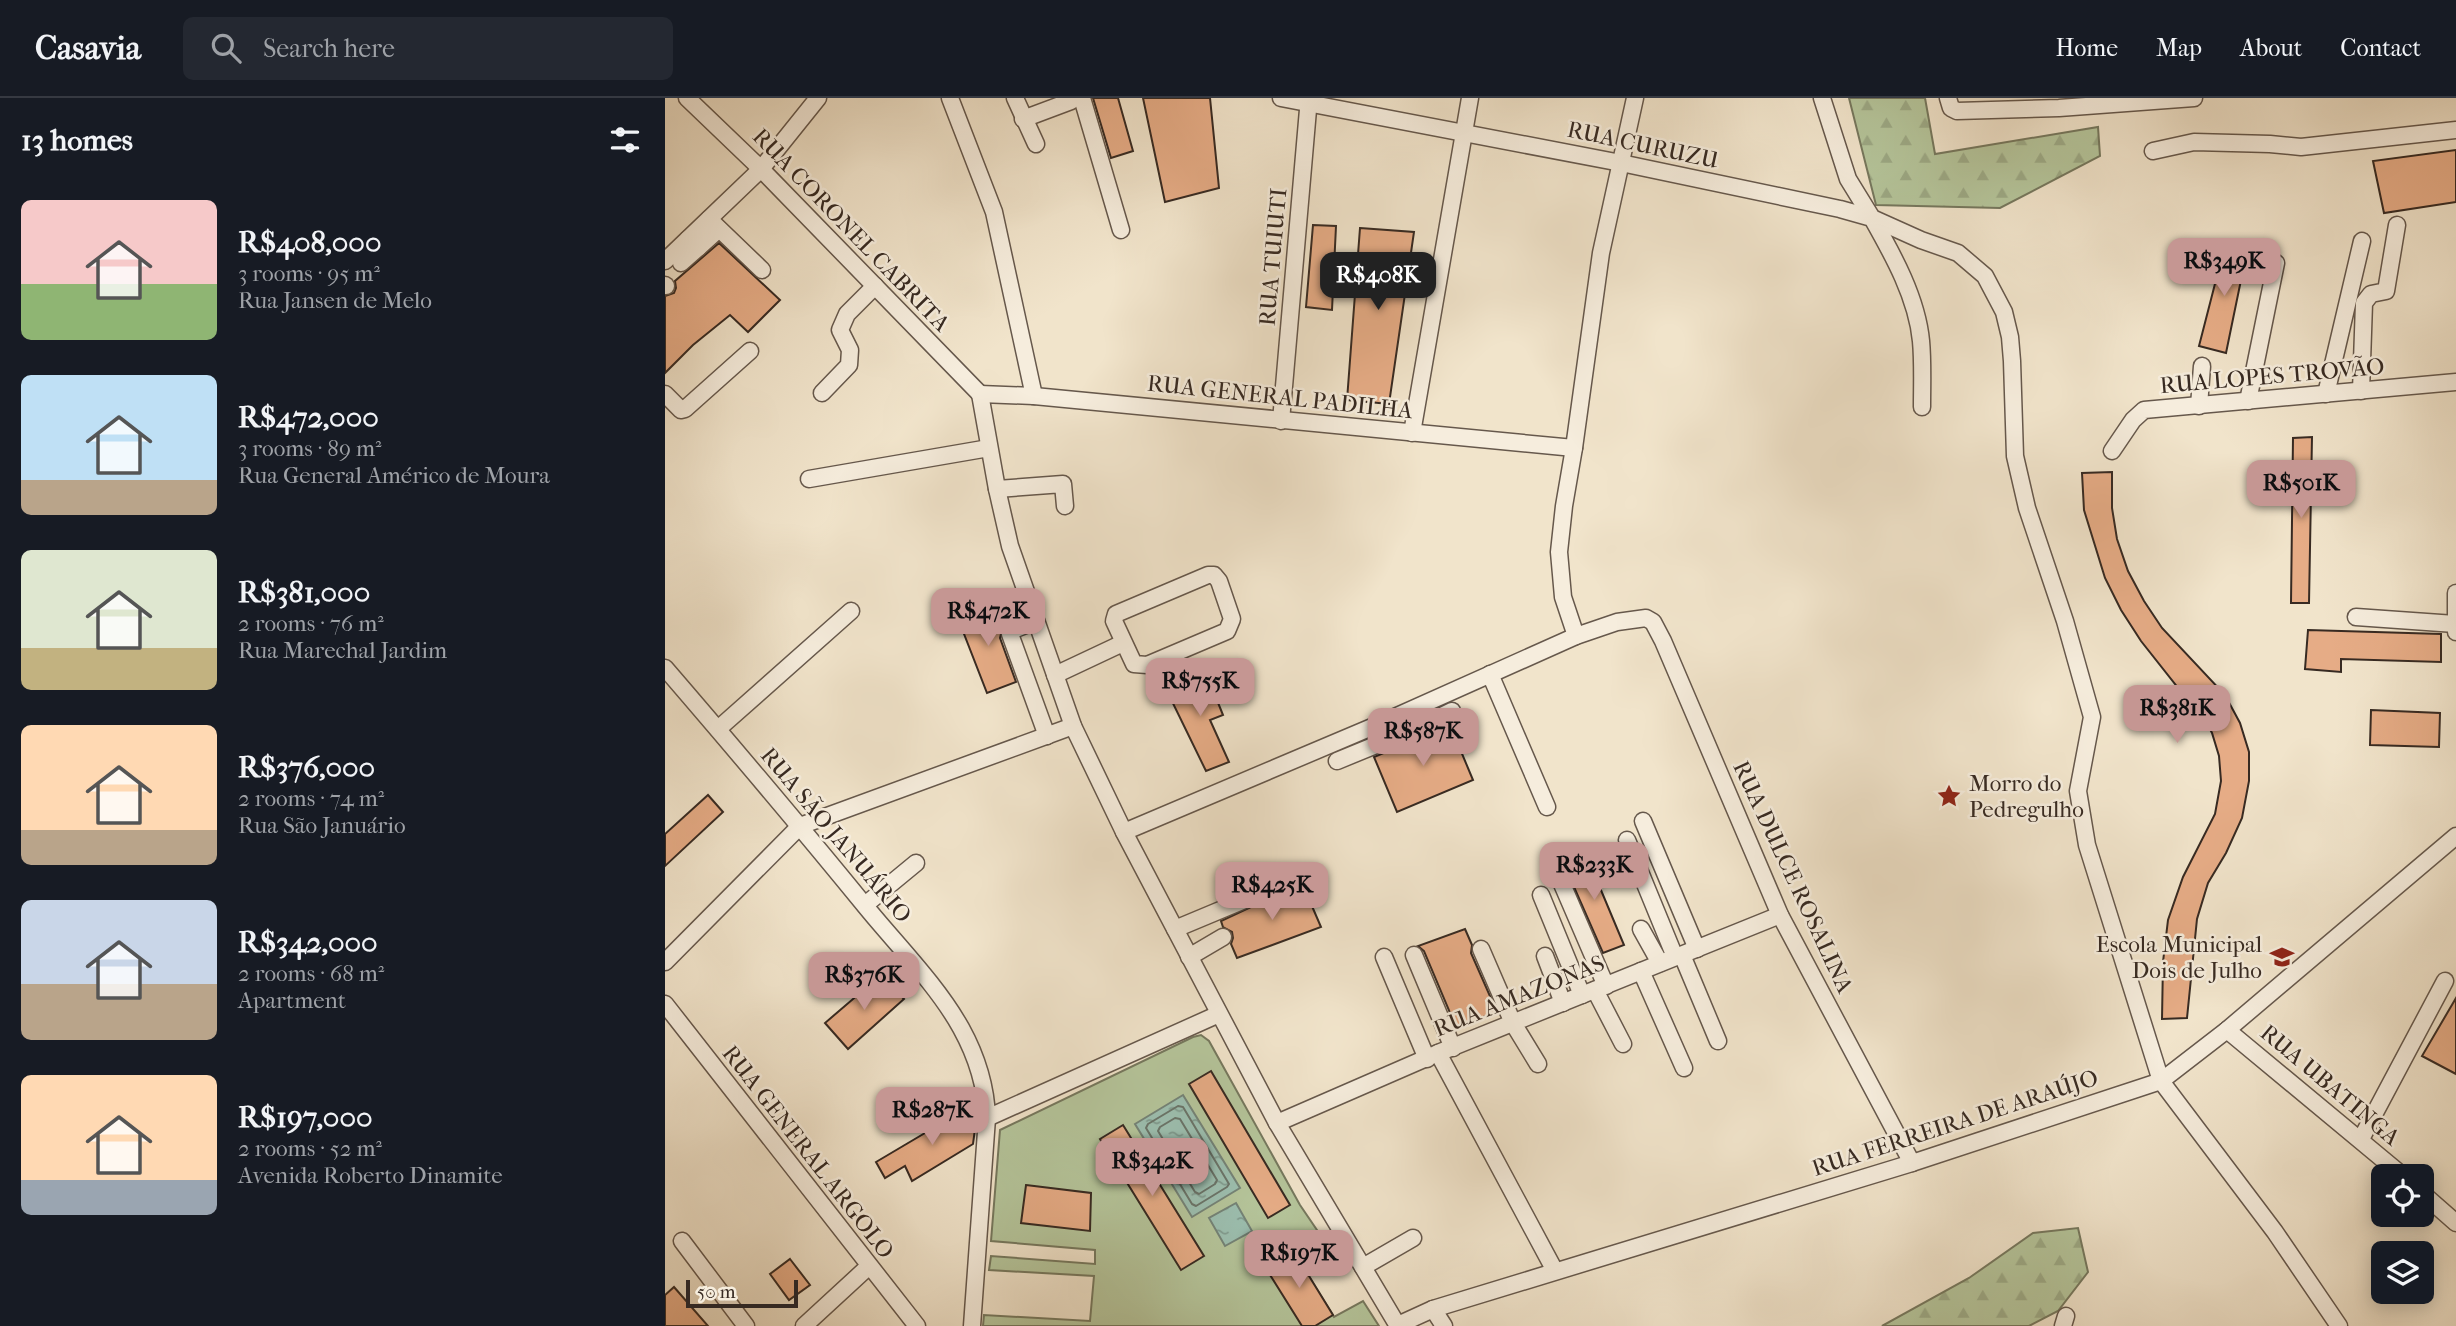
<!DOCTYPE html>
<html lang="en">
<head>
<meta charset="utf-8">
<style>
	:root { --surface:#171b24; --page:#242831; --text:#f1f3f6; --muted:#9ea1a6; --line:#363941; --accent:#c59692 }
	body { margin:0; font-family:"IM FELL French Canon",serif; background:var(--page); color:var(--text); height:100vh; display:flex; flex-direction:column; font-size:26px; white-space:nowrap }
	* { box-sizing:border-box; margin:0 }
	p { font-size:23px; color:var(--muted) }
	.icon { flex:none; width:38px; height:38px; fill:none; stroke:currentColor; stroke-width:2; stroke-linecap:round; stroke-linejoin:round }
	.map { position:relative; flex:1; overflow:hidden }
	.side { display:flex; flex-direction:column; background:var(--surface); width:665px }
	.side>* { flex:none }
	.controls { position:absolute; left:1706px; top:1066px; display:grid; gap:14px }
	.controls a { display:grid; place-items:center; width:63px; height:63px; border-radius:10px; background:var(--surface); box-shadow:0 4px 18px #0003; font-size:35px }
	.scale { position:absolute; left:21px; bottom:18px; width:112px; box-sizing:border-box; padding-left:7px; border:4px solid #372a22; border-top:0; font-size:19px; line-height:24px; white-space:nowrap; color:#372a22; -webkit-text-stroke:5px #f6eddd; paint-order:stroke }
	.price { position:absolute; translate:-50% -60px; padding:0 16px; border-radius:14px; background:var(--accent); color:#111; font-size:23px; line-height:46px; filter:drop-shadow(0 2px 4px #0008) }
	.price::after { content:''; position:absolute; left:50%; top:42px; width:21px; height:16px; margin-left:-10px; background:inherit; clip-path:polygon(0 0,100% 0,50% 100%) }
	.price.active { background:#222; color:#fff }
	ul { padding:0; list-style:none }
	li { display:flex; align-items:center; gap:21px; height:175px; padding:0 21px }
	li span { display:grid; place-items:center; flex:none; width:196px; height:140px; border-radius:10px; color:#555 }
	li>.icon { margin-inline-start:auto }
	span .icon { width:84px; height:84px; fill:#fffc; stroke-width:1 }
	li b { font-size:30px }
	h2 { display:flex; justify-content:space-between; align-items:center; height:84px; padding:0 21px; font-size:30px }
	header { display:flex; align-items:center; gap:42px; box-sizing:border-box; height:98px; padding:0 35px; background:var(--surface); border-bottom:2px solid var(--line) }
	header strong { font-size:33px }
	nav { display:flex; gap:38px; margin-inline-start:auto; font-size:24px }
	.search { width:490px; height:63px; background:var(--page); display:flex; align-items:center; gap:18px; box-sizing:border-box; padding:0 24px; border-radius:10px; color:var(--muted); font-size:26px }
	main { display:flex; flex:1; min-height:0 }
	.map>svg:first-child { display:block }
	.forest { fill:url(#forest-firs); stroke:#76785e; stroke-width:2 }
	.pitch { fill:#b5c59b; stroke:#76785e; stroke-width:2 }
	.water { fill:url(#water-ripples); stroke:#748377; stroke-width:2 }
	.lines { fill:none; stroke-linecap:round; stroke-linejoin:round }
	.shore { stroke:#6a7469; stroke-width:2 }
	.building { fill:#e6ac86; stroke:#372a22; stroke-width:2 }
	.minor-casing { stroke:#66584c; stroke-width:19 }
	.minor { stroke:#f6eddd; stroke-width:16 }
	.labels { text-anchor:middle; dominant-baseline:central; stroke-width:5; stroke-linejoin:round; paint-order:stroke }
	.street-label { font-size:23px; fill:#372a22; stroke:#f6eddd }
	.poi-label { font-size:23px; fill:#372a22; stroke:#f6eddd; text-anchor:start }
</style>
</head>
<body>
<header>
<strong>Casavia</strong>
<div class="search"><svg class="icon" aria-label="search" viewBox="0 0 24 24"><circle cx="10" cy="10" r="6"/><path d="M15 15l6 6"/></svg>Search here</div>
<nav><a>Home</a><a>Map</a><a>About</a><a>Contact</a></nav>
</header>
<main>
<section class="side">
<h2>13 homes<svg class="icon" aria-label="filters" viewBox="0 0 24 24"><path d="M4 7h16M4 17h16"/><circle cx="9" cy="7" r="2"/><circle cx="15" cy="17" r="2"/></svg></h2>
<ul>
<li><span style="background:linear-gradient(#f6c9c9 60%,#8fb573 0)"><svg class="icon" aria-label="home" viewBox="0 0 24 24"><path d="M3 11l9-7 9 7M6 9v11h12V9"/></svg></span><div><b>R$408,000</b><p>3 rooms · 95 m²</p><p>Rua Jansen de Melo</p></div></li>
<li><span style="background:linear-gradient(#bfe0f5 75%,#b9a48a 0)"><svg class="icon" aria-label="home" viewBox="0 0 24 24"><path d="M3 11l9-7 9 7M6 9v11h12V9"/></svg></span><div><b>R$472,000</b><p>3 rooms · 89 m²</p><p>Rua General Américo de Moura</p></div></li>
<li><span style="background:linear-gradient(#dfe7d0 70%,#c2b280 0)"><svg class="icon" aria-label="home" viewBox="0 0 24 24"><path d="M3 11l9-7 9 7M6 9v11h12V9"/></svg></span><div><b>R$381,000</b><p>2 rooms · 76 m²</p><p>Rua Marechal Jardim</p></div></li>
<li><span style="background:linear-gradient(#ffd9b3 75%,#b9a48a 0)"><svg class="icon" aria-label="home" viewBox="0 0 24 24"><path d="M3 11l9-7 9 7M6 9v11h12V9"/></svg></span><div><b>R$376,000</b><p>2 rooms · 74 m²</p><p>Rua São Januário</p></div></li>
<li><span style="background:linear-gradient(#c9d6e8 60%,#b9a48a 0)"><svg class="icon" aria-label="home" viewBox="0 0 24 24"><path d="M3 11l9-7 9 7M6 9v11h12V9"/></svg></span><div><b>R$342,000</b><p>2 rooms · 68 m²</p><p>Apartment</p></div></li>
<li><span style="background:linear-gradient(#ffd9b3 75%,#9aa5b1 0)"><svg class="icon" aria-label="home" viewBox="0 0 24 24"><path d="M3 11l9-7 9 7M6 9v11h12V9"/></svg></span><div><b>R$197,000</b><p>2 rooms · 52 m²</p><p>Avenida Roberto Dinamite</p></div></li>
</ul>
</section>
<div class="map">
<svg width="1791" height="1228" viewBox="0 0 1791 1228">
	<defs>
		<pattern id="forest-firs" width="22" height="20" patternUnits="userSpaceOnUse" patternTransform="scale(1.75)"><rect width="22" height="20" fill="#b5c59b"/><path d="M5 1l3.5 6h-7zM16 11l3.5 6h-7z" fill="#9ca985"/></pattern>
		<pattern id="water-ripples" width="26" height="14" patternUnits="userSpaceOnUse" patternTransform="scale(1.75)"><rect width="26" height="14" fill="#9cbfb0"/><path d="M2 4q2-2 4 0t4 0M15 11q2-2 4 0t4 0" fill="none" stroke="#809b8f"/></pattern>
	</defs>
	<rect width="100%" height="100%" fill="#f1e4cb"/>
	<filter id="stains"><feTurbulence type="fractalNoise" baseFrequency=".00286" numOctaves="4"/><feColorMatrix values="0 0 0 0 .2 0 0 0 0 .09 0 0 0 0 .02 0 0 0 .5 -.17"/></filter>
	<radialGradient id="worn" r=".72"><stop offset=".6" stop-color="#630" stop-opacity="0"/><stop offset="1" stop-color="#630" stop-opacity=".3"/></radialGradient>
	<g class="forest">
		<polygon points="1184,0 1260,0 1270,56 1433,29 1435,58 1335,110 1211,107"/>
		<polygon points="1413,1130 1423,1174 1393,1213 1364,1228 1217,1228 1304,1180 1368,1135"/>
	</g>
	<polygon class="pitch" points="536,937 544,943 635,1107 654,1135 628,1153 669,1219 698,1203 714,1228 318,1228 319,1217 425,1223 429,1178 324,1172 326,1158 430,1166 430,1152 326,1143 335,1032 528,939"/>
	<g class="water">
		<polygon points="518,997 575,1090 527,1119 470,1026"/>
		<polygon points="571,1105 587,1133 560,1148 544,1120"/>
	</g>
	<g class="lines">
		<g class="shore">
			<polygon points="513,1008 518,1009 564,1086 562,1089 531,1108 527,1106 481,1030 483,1026"/>
			<polygon points="510,1020 515,1021 552,1082 550,1086 534,1096 530,1094 493,1033 495,1029"/>
		</g>
	</g>
	<g class="building">
		<polygon points="428,0 453,0 468,53 446,60"/>
		<polygon points="478,0 545,0 554,90 500,104"/>
		<polygon points="1791,52 1791,104 1719,115 1708,63"/>
		<polygon points="648,127 671,128 667,212 641,209"/>
		<polygon points="695,130 749,134 724,306 682,302"/>
		<polygon points="1561,143 1583,148 1561,255 1534,248"/>
		<polygon points="54,145 115,202 83,234 65,217 28,247 0,275 0,198 9,195 11,190 10,183"/>
		<polygon points="1647,339 1644,505 1626,505 1628,340"/>
		<polygon points="1447,374 1447,410 1452,441 1463,473 1479,503 1497,530 1560,597 1575,625 1584,654 1584,683 1577,720 1561,755 1543,785 1532,821 1522,920 1497,921 1498,864 1503,822 1518,779 1550,716 1556,683 1554,658 1547,635 1534,610 1514,591 1476,543 1456,512 1440,480 1419,412 1417,375"/>
		<polygon points="330,507 338,528 335,540 351,584 322,595 294,523"/>
		<polygon points="1643,532 1776,536 1776,564 1676,561 1676,574 1640,571"/>
		<polygon points="541,575 558,617 545,622 564,664 541,673 501,591"/>
		<polygon points="1706,612 1775,615 1774,649 1705,647"/>
		<polygon points="785,627 808,682 732,714 709,659"/>
		<polygon points="43,697 58,714 0,768 0,736"/>
		<polygon points="920,754 959,847 938,855 898,764"/>
		<polygon points="637,785 656,829 572,860 566,846 568,840 567,834 558,829 556,823"/>
		<polygon points="800,831 807,847 806,855 832,914 791,929 759,853 753,848"/>
		<polygon points="216,877 239,901 183,951 160,925"/>
		<polygon points="1791,900 1791,976 1757,958"/>
		<polygon points="546,973 625,1107 603,1120 524,986"/>
		<polygon points="304,1009 310,1031 308,1046 247,1083 240,1068 220,1080 211,1064"/>
		<polygon points="458,1027 539,1158 516,1172 435,1041"/>
		<polygon points="361,1087 426,1095 425,1133 356,1125"/>
		<polygon points="628,1152 668,1217 650,1228 637,1228 600,1169"/>
		<polygon points="125,1161 145,1187 124,1202 105,1176"/>
		<polygon points="9,1189 43,1228 0,1228 0,1197"/>
	</g>
	<g class="lines">
		<g class="minor-casing">
			<g id="minor">
				<polyline points="22,0 96,71 315,296"/>
				<polyline points="285,0 329,114 369,298"/>
				<polyline points="350,0 371,46"/>
				<polyline points="417,0 456,132"/>
				<path d="M 616,0 L 956,65 L 1175,111 L 1207,120 C 1228,157 1252,200 1256,243 C 1258,264 1257,287 1257,309"/>
				<polyline points="1157,0 1183,81 1207,120 1256,142 1293,155 1320,178 1339,214 1345,239 1347,263 1350,358 1362,410 1400,523 1427,619 1413,693 1422,747 1496,983 1610,1134 1674,1228"/>
				<polyline points="1283,0 1286,10 1292,13 1394,10 1529,0"/>
				<polyline points="358,21 406,3"/>
				<polyline points="1488,53 1529,44 1605,46 1636,49 1791,32"/>
				<polyline points="44,121 97,172"/>
				<polyline points="23,141 33,150 54,131"/>
				<polyline points="0,163 96,71 153,0"/>
				<polyline points="16,165 33,150"/>
				<polyline points="0,187 1,188"/>
				<polyline points="1696,293 1699,205 1706,196 1721,193 1732,127"/>
				<polyline points="157,295 184,267 185,252 175,232 182,216 210,188"/>
				<polyline points="0,296 16,312 20,311 85,253"/>
				<polyline points="315,296 332,391 345,448 408,628 459,734 612,1025 733,1228"/>
				<polyline points="315,296 369,298 909,350"/>
				<polyline points="1661,296 1697,143"/>
				<polyline points="1583,303 1611,165"/>
				<polyline points="1534,308 1537,268"/>
				<polyline points="616,323 644,0"/>
				<polyline points="747,335 805,0"/>
				<polyline points="1447,353 1468,322 1479,312 1791,284"/>
				<polyline points="144,381 324,350"/>
				<polyline points="332,391 398,386 400,408"/>
				<polygon points="543,477 549,477 554,483 567,521 562,533 482,567 469,566 449,523 451,516"/>
				<polyline points="1791,495 1791,534"/>
				<polyline points="1691,519 1790,526"/>
				<polyline points="371,523 348,532 345,536 382,638"/>
				<polyline points="911,538 898,499 894,454 899,408 909,350 936,155 970,0"/>
				<path d="M 0,570 C 68,649 135,728 201,809 C 232,847 272,887 296,930 C 312,959 321,987 322,1020 L 307,1228"/>
				<polyline points="825,576 882,709"/>
				<polyline points="390,577 458,545"/>
				<polyline points="746,623 750,631 787,613"/>
				<polyline points="53,631 186,513"/>
				<polyline points="672,663 750,631"/>
				<polyline points="978,723 1032,851"/>
				<polyline points="459,734 714,626 911,538 952,524 981,520 988,524 998,543 1115,817 1247,1065"/>
				<polyline points="962,742 1010,859"/>
				<polyline points="891,772 941,888"/>
				<polyline points="876,797 917,897"/>
				<polyline points="200,807 251,765"/>
				<polyline points="510,831 589,798"/>
				<polyline points="976,831 995,865"/>
				<polyline points="816,851 848,925 873,966"/>
				<polyline points="749,857 788,950"/>
				<polyline points="1017,857 1053,943"/>
				<polyline points="880,858 898,905"/>
				<polyline points="524,859 558,839"/>
				<polyline points="719,859 762,961"/>
				<polyline points="0,864 135,728 408,628"/>
				<polyline points="976,873 1019,970"/>
				<polyline points="930,892 958,946"/>
				<polyline points="0,906 252,1228"/>
				<polyline points="1562,932 1738,1078"/>
				<polyline points="773,955 890,1173"/>
				<polyline points="322,1020 554,916"/>
				<polyline points="612,1025 773,955 1115,817"/>
				<polyline points="1696,1041 1780,883"/>
				<polyline points="1757,1095 1791,1125"/>
				<polyline points="17,1143 81,1228"/>
				<polyline points="698,1169 748,1140"/>
				<polyline points="768,1211 779,1228"/>
				<polyline points="733,1227 768,1211 1247,1065 1496,983 1562,932 1791,738"/>
				<polyline points="139,1228 203,1169"/>
				<polyline points="1398,1228 1401,1218"/>
			</g>
		</g>
		<use href="#minor" class="minor"/>
	</g>
	<defs>
		<g id="sight-bare" transform="scale(1.89)"><path d="M0-6L1.8-2.2L6-1.7L2.9 1.2L3.7 5.4L0 3.3L-3.7 5.4L-2.9 1.2L-6-1.7L-1.8-2.2Z" fill="#8f2418" stroke="#f6eddd" stroke-width="2.5" paint-order="stroke"/></g>
		<g id="school-bare" transform="scale(1.89)"><path d="M0-5L7-2L0 1L-7-2ZM-4 1L0 2.5L4 1V4Q0 6-4 4Z" fill="#8f2418" stroke="#f6eddd" stroke-width="2.5" paint-order="stroke"/></g>
	</defs>
	<g fill-rule="evenodd">
		<use href="#sight-bare" x="1284" y="698"/>
		<use href="#school-bare" x="1617" y="859"/>
	</g>
	<g class="labels">
		<g class="street-label">
			<text transform="translate(978 47) rotate(12)">RUA CURUZU</text>
			<text transform="translate(186 132) rotate(46)">RUA CORONEL CABRITA</text>
			<text transform="translate(608 159) rotate(-85)">RUA TUIUTI</text>
			<text transform="translate(1607 278) rotate(-5)">RUA LOPES TROVÃO</text>
			<text transform="translate(615 299) rotate(6)">RUA GENERAL PADILHA</text>
			<text transform="translate(171 737) rotate(50)">RUA SÃO JANUÁRIO</text>
			<text transform="translate(1128 779) rotate(65)">RUA DULCE ROSALINA</text>
			<text transform="translate(854 898) rotate(-22)">RUA AMAZONAS</text>
			<text transform="translate(1665 987) rotate(40)">RUA UBATINGA</text>
			<text transform="translate(1290 1025) rotate(-18)">RUA FERREIRA DE ARAÚJO</text>
			<text transform="translate(143 1054) rotate(52)">RUA GENERAL ARGOLO</text>
		</g>
		<g class="poi-label">
			<text x="1304" y="685">Morro do<tspan x="1304" dy="26">Pedregulho</tspan></text>
			<text x="1597" y="846" text-anchor="end">Escola Municipal<tspan x="1597" dy="26">Dois de Julho</tspan></text>
		</g>
	</g>
	<rect width="100%" height="100%" filter="url(#stains)"/>
	<rect width="100%" height="100%" fill="url(#worn)"/>
</svg>
<div class="controls">
<a><svg class="icon" aria-label="locate" viewBox="0 0 24 24"><circle cx="12" cy="12" r="6"/><path d="M12 2v4M12 18v4M2 12h4M18 12h4"/></svg></a>
<a><svg class="icon" aria-label="layers" viewBox="0 0 24 24"><path d="M12 4l9 5-9 5-9-5zM3 14l9 5 9-5"/></svg></a>
</div>
<div class="scale">50 m</div>
<b class="price" style="left:1559px;top:200px">R$349K</b>
<b class="price active" style="left:713px;top:214px">R$408K</b>
<b class="price" style="left:1636px;top:422px">R$501K</b>
<b class="price" style="left:323px;top:550px">R$472K</b>
<b class="price" style="left:535px;top:620px">R$755K</b>
<b class="price" style="left:1512px;top:647px">R$381K</b>
<b class="price" style="left:758px;top:670px">R$587K</b>
<b class="price" style="left:929px;top:804px">R$233K</b>
<b class="price" style="left:607px;top:824px">R$425K</b>
<b class="price" style="left:199px;top:914px">R$376K</b>
<b class="price" style="left:267px;top:1049px">R$287K</b>
<b class="price" style="left:487px;top:1100px">R$342K</b>
<b class="price" style="left:634px;top:1192px">R$197K</b>
</div>
</main>
</body>
</html>
